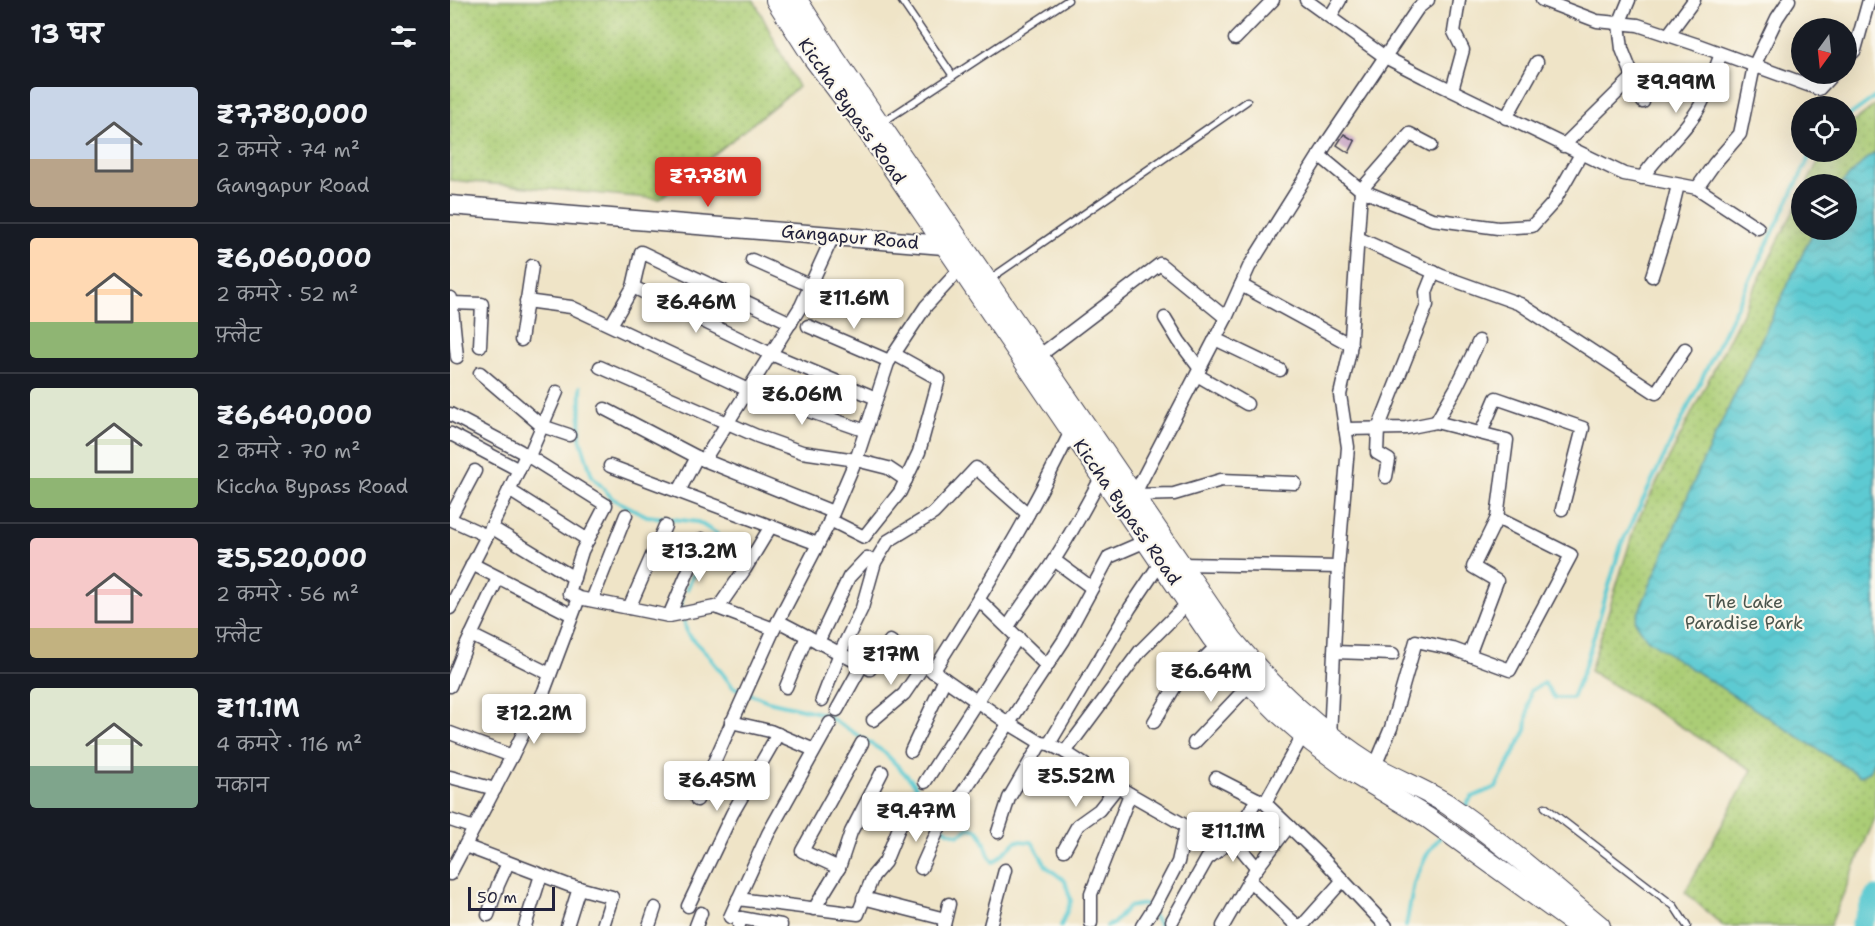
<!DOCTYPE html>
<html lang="hi">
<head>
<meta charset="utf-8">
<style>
	:root { --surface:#171b24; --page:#20242c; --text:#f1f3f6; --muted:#9ea1a6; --line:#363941; --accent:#d93025 }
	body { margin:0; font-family:"Shantell Sans","Playpen Sans Deva",sans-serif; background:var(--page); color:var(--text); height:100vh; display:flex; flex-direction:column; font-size:22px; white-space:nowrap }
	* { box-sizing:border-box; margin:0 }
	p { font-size:20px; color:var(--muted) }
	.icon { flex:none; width:33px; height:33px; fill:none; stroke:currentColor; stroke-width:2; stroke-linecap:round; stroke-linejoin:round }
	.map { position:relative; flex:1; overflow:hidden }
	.details { display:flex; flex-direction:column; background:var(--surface); width:450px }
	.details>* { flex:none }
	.needle { width:39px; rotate:195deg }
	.controls { position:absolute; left:1341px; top:18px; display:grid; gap:12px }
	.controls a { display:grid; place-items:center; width:66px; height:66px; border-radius:50%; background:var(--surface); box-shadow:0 6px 24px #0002; font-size:30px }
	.scale { position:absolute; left:18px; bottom:15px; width:87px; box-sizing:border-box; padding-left:6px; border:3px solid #22223b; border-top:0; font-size:16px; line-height:21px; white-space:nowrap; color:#22223b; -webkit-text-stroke:4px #fbf7ec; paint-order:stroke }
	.price { position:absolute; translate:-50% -51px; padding:0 14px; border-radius:6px; background:#fff; color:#222; font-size:20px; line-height:39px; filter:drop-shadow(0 2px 3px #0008) }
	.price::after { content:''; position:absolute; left:50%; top:36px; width:18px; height:14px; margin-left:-9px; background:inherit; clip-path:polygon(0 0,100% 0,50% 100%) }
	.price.current { background:var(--accent); color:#fff }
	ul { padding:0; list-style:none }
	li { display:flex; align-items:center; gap:18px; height:150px; padding:0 30px }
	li+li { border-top:2px solid var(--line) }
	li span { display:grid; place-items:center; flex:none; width:168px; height:120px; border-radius:6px; color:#555 }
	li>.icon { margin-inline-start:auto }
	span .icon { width:72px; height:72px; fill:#fffc; stroke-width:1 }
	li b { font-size:26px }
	h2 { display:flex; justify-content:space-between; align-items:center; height:72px; padding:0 30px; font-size:26px }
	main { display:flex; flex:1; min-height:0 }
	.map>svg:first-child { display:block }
	.grass { fill:url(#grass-dots); stroke:#667858; stroke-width:1.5 }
	.water { fill:url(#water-waves); stroke:#407686; stroke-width:1.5 }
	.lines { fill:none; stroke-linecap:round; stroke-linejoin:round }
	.stream { stroke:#5dcad2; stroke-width:4 }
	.river { stroke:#5dcad2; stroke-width:21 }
	.building { fill:#c5a1c2 }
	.lane-casing { stroke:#413f50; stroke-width:9 }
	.street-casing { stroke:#413f50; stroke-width:15 }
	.secondary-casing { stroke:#413f50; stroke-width:21 }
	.primary-casing { stroke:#413f50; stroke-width:22 }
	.lane { stroke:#fff; stroke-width:6 }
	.street { stroke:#fff; stroke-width:12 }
	.secondary { stroke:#fff; stroke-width:18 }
	.primary { stroke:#fff; stroke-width:20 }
	.labels { text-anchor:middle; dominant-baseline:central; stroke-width:4.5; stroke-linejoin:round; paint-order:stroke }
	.street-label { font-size:18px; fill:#22223b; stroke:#fbf7ec }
	.park-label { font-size:18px; fill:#4b554d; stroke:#fbf7ec }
</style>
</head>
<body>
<main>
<section class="details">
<h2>13 घर<svg class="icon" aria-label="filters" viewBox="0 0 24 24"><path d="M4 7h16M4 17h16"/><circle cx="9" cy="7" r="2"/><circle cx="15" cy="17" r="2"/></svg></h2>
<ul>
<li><span style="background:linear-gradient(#c9d6e8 60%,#b9a48a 0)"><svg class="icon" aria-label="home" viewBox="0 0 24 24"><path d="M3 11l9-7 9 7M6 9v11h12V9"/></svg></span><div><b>₹7,780,000</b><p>2 कमरे · 74 m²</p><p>Gangapur Road</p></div></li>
<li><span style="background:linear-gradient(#ffd9b3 70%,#8fb573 0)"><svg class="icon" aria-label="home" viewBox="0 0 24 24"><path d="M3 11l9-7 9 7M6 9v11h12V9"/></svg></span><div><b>₹6,060,000</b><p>2 कमरे · 52 m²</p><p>फ़्लैट</p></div></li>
<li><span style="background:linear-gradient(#dfe7d0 75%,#8fb573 0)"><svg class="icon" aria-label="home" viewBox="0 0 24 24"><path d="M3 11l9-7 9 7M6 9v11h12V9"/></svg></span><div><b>₹6,640,000</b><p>2 कमरे · 70 m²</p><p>Kiccha Bypass Road</p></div></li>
<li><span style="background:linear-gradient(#f6c9c9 75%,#c2b280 0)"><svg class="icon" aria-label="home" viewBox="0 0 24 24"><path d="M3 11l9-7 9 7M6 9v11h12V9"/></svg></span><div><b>₹5,520,000</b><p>2 कमरे · 56 m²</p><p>फ़्लैट</p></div></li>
<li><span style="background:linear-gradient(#dfe7d0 65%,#7fa58c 0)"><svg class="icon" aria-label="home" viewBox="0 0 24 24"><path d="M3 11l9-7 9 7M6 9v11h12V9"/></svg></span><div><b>₹11.1M</b><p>4 कमरे · 116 m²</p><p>मकान</p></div></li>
</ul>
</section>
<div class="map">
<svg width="1425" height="926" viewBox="0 0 1425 926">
	<defs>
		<pattern id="grass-dots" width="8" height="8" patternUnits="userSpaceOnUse" patternTransform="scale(1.5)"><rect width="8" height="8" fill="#abcd76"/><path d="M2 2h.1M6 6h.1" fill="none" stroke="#93b067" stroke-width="1.8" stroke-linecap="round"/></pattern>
		<pattern id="water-waves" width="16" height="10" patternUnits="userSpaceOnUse" patternTransform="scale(1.5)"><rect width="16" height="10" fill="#5dcad2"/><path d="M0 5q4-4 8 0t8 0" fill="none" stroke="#51adb5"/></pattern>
	</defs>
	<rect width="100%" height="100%" fill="#fbf7ec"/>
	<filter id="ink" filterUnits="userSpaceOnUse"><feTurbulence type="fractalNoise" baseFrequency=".0167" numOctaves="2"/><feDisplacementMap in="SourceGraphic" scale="12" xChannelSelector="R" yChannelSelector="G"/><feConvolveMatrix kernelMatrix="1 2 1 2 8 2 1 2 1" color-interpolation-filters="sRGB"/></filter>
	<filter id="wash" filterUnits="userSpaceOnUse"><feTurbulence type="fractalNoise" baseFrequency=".008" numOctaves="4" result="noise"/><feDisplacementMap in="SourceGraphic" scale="24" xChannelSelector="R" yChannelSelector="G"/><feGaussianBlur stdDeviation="1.35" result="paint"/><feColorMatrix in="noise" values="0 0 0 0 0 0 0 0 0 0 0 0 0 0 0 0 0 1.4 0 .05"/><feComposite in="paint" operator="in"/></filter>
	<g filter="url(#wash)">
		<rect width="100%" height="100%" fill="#efe4c7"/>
		<g class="grass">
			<polygon points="0,0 304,0 348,87 209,199 0,180"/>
			<polygon points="1425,105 1425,818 1380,926 1273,926 1235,892 1302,770 1140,671 1185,526 1351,196 1352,230 1396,230 1396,184 1357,184 1373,152 1396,152 1397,127"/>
		</g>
		<polygon class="water" points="1425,153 1425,757 1419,772 1410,776 1229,661 1196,638 1185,621 1250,467 1364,230 1396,230 1396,184 1391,184 1416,159"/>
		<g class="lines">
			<g class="stream">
				<polyline points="1396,118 1425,97"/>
				<path d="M 131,387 L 130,438 L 142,476 L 163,499 L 197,516 L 248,522 L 267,534 C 272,567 259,557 243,576 C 241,580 239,585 237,589"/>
				<path d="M 232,599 L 230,601 L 237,633 L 257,654 L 283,687 L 318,701 L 374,714 L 434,752 L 464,783 L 481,819 L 498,831 L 509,835 L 519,828 L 528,830 C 538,843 534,850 543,862 L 567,841 L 582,842 L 597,867 L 615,881 L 621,901 L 611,926"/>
				<polyline points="1013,809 1022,797 1046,787 1076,730 1080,691 1094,683 1105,698 1122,698 1134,669 1171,545 1362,152"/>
				<polyline points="657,926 663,924 678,907 695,904 709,924 709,926"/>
				<polyline points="956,926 964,883 978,852 991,836"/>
			</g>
			<polyline class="river" points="1411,926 1425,897"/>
		</g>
		<g id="blocks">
			<polygon class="building" points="894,134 905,141 899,153 887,145"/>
		</g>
	</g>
	<g filter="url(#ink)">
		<use href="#blocks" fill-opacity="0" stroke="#413f50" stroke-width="1.5"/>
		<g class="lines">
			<g class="lane-casing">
				<g id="lane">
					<polyline points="451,0 503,76"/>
					<polyline points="433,122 618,0"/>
					<polyline points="540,279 797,101"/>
					<polyline points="1095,807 1224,906 1237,926"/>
				</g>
			</g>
			<g class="street-casing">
				<g id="street">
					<polyline points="856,0 935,57 974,77 1174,174 1247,188 1308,228"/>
					<polyline points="1092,0 1147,21 1188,25 1245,44 1369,89 1383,74"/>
					<polyline points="1179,0 1169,24 1172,49 1193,102"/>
					<polyline points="880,17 890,0"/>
					<polyline points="1218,35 1244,0"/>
					<polyline points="785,39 823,0"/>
					<polyline points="1396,60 1405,50 1419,0"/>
					<polyline points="1002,90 1013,50 1004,32 1009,0"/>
					<polyline points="1056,118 1087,62"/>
					<polyline points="981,145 960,134 911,190 982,219 1048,228 1082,226 1103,203 1131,154"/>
					<polyline points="1113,146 1183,77"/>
					<polyline points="869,155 911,190 900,351 890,395 898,447 888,567 880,737"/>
					<path d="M 1192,178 C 1209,152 1235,133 1250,106 C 1259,90 1264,71 1271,54"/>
					<polyline points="1247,188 1264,164 1290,134 1304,66 1327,18 1339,0"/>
					<polyline points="908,238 992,276 1070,304 1206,393 1235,349"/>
					<polyline points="302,260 361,286"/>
					<polyline points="1202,276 1219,222 1228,185"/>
					<polyline points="791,285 901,345"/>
					<polyline points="183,287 321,354 426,398"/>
					<polyline points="1,298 7,357"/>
					<polyline points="76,301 121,307 298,390 416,431"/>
					<polyline points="2,303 32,304 30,346"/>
					<polyline points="715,318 729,341 750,369"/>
					<polyline points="161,325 183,287 191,252 341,323"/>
					<polyline points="358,326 439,361"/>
					<polyline points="765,339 830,370"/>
					<polyline points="71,340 82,266"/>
					<polyline points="589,356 710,264 776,318"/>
					<polyline points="150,367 307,436 352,452 406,460 438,468 456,480"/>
					<polyline points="30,373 92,426 119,435"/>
					<polyline points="747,375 797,404"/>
					<polyline points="155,409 247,457"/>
					<polyline points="0,414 70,451 156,505 132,551 119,593 129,598 219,616 265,607 324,629"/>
					<polyline points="986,422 1006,388 1029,341"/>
					<polyline points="895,429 956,428 986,422 1057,440 1047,518 1121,555 1060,670 1003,649 966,641 941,728 925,766"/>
					<polyline points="1031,433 1046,398 1133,428 1112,509"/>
					<polyline points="0,435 1,434 69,470"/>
					<polyline points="79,456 107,392"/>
					<polyline points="254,460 383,512"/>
					<polyline points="160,466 368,544"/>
					<polyline points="936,477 939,460 927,453 928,429 977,305 976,292 984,272"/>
					<polyline points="845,483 771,480 724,494 684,495 777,316 799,267 880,138 968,8 978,0"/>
					<polyline points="59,490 138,540"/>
					<polyline points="229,491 247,457 254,460 351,306 383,236"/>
					<polyline points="0,518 25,471"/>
					<polyline points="0,519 37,536 76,455"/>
					<polyline points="380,520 414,537 450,492 469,452 489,379 444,354"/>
					<polyline points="41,527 124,578"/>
					<polyline points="604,560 642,588"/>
					<polyline points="22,564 122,615"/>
					<polyline points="731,564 888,567"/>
					<polyline points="142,600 176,515"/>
					<polyline points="529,600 597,666"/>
					<polyline points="0,608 37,536"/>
					<polyline points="179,608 215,526"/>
					<polyline points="268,608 295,569 321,526"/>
					<polyline points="219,616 252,539"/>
					<polyline points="328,621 420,669 440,641 558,723 591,743 599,744 615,752 680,794 736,826 728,862 706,904 692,926"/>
					<path d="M 558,627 C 570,607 584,589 598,569 C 618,540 635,508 652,476"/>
					<polyline points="21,635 100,674"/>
					<polyline points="368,642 399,577 417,558 425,562"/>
					<polyline points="884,652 943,654"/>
					<polyline points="1019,655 1047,581 1023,567 1047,518"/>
					<path d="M 483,672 C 533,593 581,515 621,431"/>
					<polyline points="0,686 16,646 48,578"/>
					<polyline points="336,687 357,636"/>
					<polyline points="372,700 390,653 412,608 425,562 438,541 484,513 526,468 578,514"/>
					<polyline points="387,710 412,665"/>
					<polyline points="423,720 454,694 474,665"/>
					<polyline points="281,722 320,731 364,750"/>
					<polyline points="704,722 726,685 768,645"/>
					<polyline points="0,733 62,756"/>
					<polyline points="744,743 800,684"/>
					<polyline points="599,744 680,608 711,562"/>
					<polyline points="461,751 495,679"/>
					<polyline points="615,752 690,651 739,602"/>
					<polyline points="0,777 45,789"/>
					<polyline points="766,778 815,803 873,859 936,926"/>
					<polyline points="475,782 568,637"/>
					<polyline points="247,800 324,629 377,527 407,457 438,363 476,306 514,265"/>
					<polyline points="815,803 853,735"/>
					<polyline points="0,820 24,828"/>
					<polyline points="548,832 559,798 591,743"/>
					<polyline points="783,839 807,868"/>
					<polyline points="15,846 118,885 162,897 153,926"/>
					<polyline points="614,850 628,825 649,810 668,786"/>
					<polyline points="389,868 352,851 412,743"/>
					<polyline points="471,868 488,830 614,640 659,557 696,541"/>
					<polyline points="0,874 62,756 94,691 129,598"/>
					<polyline points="799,880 847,926"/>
					<polyline points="413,898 495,919"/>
					<polyline points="288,899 408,914 423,876 435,862 459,803"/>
					<polyline points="238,906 282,814 328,734"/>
					<polyline points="364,909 389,868 401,832 432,772"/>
					<polyline points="38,915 48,885 58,863"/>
					<polyline points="291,918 280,917 318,834 380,723"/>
					<polyline points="722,921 757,859 783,839 807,799"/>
					<polyline points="641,923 641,894 680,794"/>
					<polyline points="289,925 291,918 331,925 331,926"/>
					<polyline points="494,925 499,904"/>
					<polyline points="75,926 91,875"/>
					<polyline points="117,926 129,888"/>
					<polyline points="199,926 205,908"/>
					<polyline points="246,926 251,913"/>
					<polyline points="540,926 555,870"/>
					<polyline points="773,926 804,872 839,826"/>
					<polyline points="852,926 893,880"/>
				</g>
			</g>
			<g class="secondary-casing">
				<polyline id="secondary" points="0,205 506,246"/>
			</g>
			<g class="primary-casing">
				<g id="primary">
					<polyline points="326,0 364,59 408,117 762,638 800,684 831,715 862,742 905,774 978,818 1128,926"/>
					<path d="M 347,0 L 381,53 L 782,639 C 824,689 868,731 924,766 C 948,780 974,789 997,804 C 1051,841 1100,885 1150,926"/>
				</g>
			</g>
			<use href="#lane" class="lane"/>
			<use href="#street" class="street"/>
			<use href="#secondary" class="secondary"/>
			<use href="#primary" class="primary"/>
		</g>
	</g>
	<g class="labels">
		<g class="street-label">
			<text transform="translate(402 111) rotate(55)">Kiccha Bypass Road</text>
			<text transform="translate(400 237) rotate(5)">Gangapur Road</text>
			<text transform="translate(677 512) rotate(55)">Kiccha Bypass Road</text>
		</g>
		<g class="park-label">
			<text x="1294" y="602">The Lake<tspan x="1294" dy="21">Paradise Park</tspan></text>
		</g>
	</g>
</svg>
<div class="controls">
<a><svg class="needle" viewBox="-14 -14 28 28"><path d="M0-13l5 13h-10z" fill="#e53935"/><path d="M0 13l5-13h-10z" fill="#9ea1a6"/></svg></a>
<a><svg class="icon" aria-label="locate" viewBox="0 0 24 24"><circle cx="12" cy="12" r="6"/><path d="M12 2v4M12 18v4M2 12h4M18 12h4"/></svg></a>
<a><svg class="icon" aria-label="layers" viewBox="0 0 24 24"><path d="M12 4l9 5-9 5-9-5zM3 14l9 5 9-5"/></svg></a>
</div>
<div class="scale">50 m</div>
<b class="price" style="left:1226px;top:114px">₹9.99M</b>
<b class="price current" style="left:258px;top:208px">₹7.78M</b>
<b class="price" style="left:404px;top:330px">₹11.6M</b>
<b class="price" style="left:246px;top:334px">₹6.46M</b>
<b class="price" style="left:352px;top:426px">₹6.06M</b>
<b class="price" style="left:249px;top:583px">₹13.2M</b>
<b class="price" style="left:441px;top:686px">₹17M</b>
<b class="price" style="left:761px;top:703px">₹6.64M</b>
<b class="price" style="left:84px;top:745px">₹12.2M</b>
<b class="price" style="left:626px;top:808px">₹5.52M</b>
<b class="price" style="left:267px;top:812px">₹6.45M</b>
<b class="price" style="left:466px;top:843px">₹9.47M</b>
<b class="price" style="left:783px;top:863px">₹11.1M</b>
</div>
</main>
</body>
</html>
